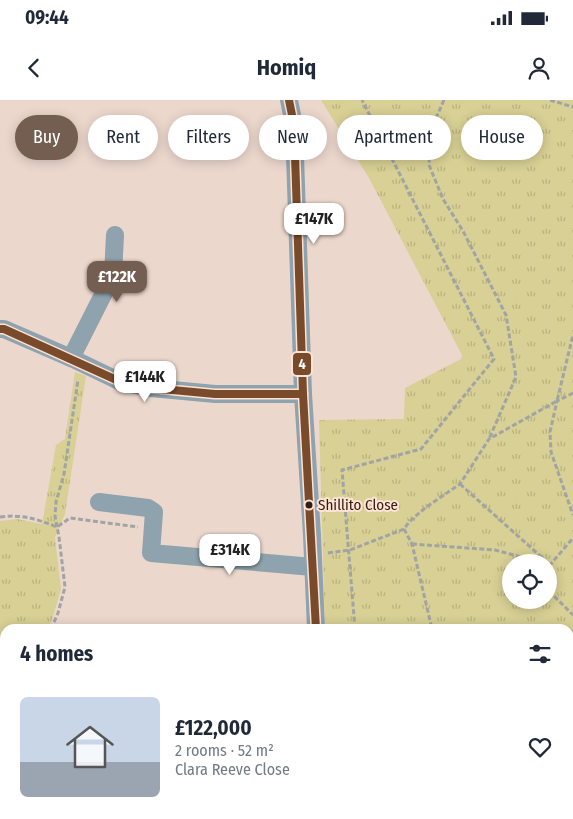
<!DOCTYPE html>
<html lang="en">
<head>
<meta charset="utf-8">
<style>
	:root { --surface:#fff; --page:#f2f2f3; --text:#1f2937; --muted:#747a83; --accent:#745e52 }
	body { margin:0; font-family:"Fira Sans Condensed",sans-serif; background:var(--page); color:var(--text); height:100vh; display:flex; flex-direction:column; font-size:19px; white-space:nowrap }
	* { box-sizing:border-box; margin:0 }
	p { font-size:16px; color:var(--muted) }
	.icon { flex:none; width:28px; height:28px; fill:none; stroke:currentColor; stroke-width:2; stroke-linecap:round; stroke-linejoin:round }
	.map { position:relative; flex:1; overflow:hidden }
	.drawer { position:absolute; left:0px; top:524px; width:574px; height:196px; display:flex; flex-direction:column; background:var(--surface); border-radius:15px 15px 0 0; box-shadow:0 2px 12px #0003 }
	.drawer>* { flex:none }
	.top-card { position:absolute; left:15px; top:15px; width:544px; height:45px; display:flex; gap:10px }
	.buttons { position:absolute; left:502px; top:454px; display:grid; gap:10px }
	.buttons a { display:grid; place-items:center; width:55px; height:55px; border-radius:50%; background:var(--surface); box-shadow:0 2px 12px #0003; font-size:25px }
	.price { position:absolute; translate:-50% -42px; padding:0 11px; border-radius:10px; background:#fff; color:#222; font-size:16px; line-height:32px; filter:drop-shadow(0 1px 2px #0008) }
	.price::after { content:''; position:absolute; left:50%; top:30px; width:15px; height:11px; margin-left:-8px; background:inherit; clip-path:polygon(0 0,100% 0,50% 100%) }
	.price.on { background:var(--accent); color:#fff }
	ul { padding:0; list-style:none }
	li { display:flex; align-items:center; gap:15px; height:125px; padding:0 20px }
	li span { display:grid; place-items:center; flex:none; width:140px; height:100px; border-radius:8px; color:#555 }
	li>.icon { margin-inline-start:auto }
	span .icon { width:60px; height:60px; fill:#fffc; stroke-width:1 }
	li b { font-size:21px }
	h2 { display:flex; justify-content:space-between; align-items:center; height:60px; padding:0 20px; font-size:21px }
	.tag { padding:0 18px; border-radius:22px; background:var(--surface); box-shadow:0 2px 12px #0003; font-size:18px; line-height:45px }
	.tag.on { background:var(--accent); color:#fff }
	.status { display:flex; justify-content:space-between; align-items:center; height:35px; padding:0 25px; background:var(--surface); direction:ltr }
	.status svg { height:14px; fill:currentColor }
	header { display:flex; justify-content:space-between; align-items:center; height:65px; padding:0 20px; background:var(--surface); font-size:22px; font-weight:700 }
	.map>svg:first-child { display:block }
	.grass { fill:url(#grass-tufts); fill-rule:evenodd }
	.lines { fill:none; stroke-linecap:round; stroke-linejoin:round }
	.path { stroke:#a0a4a4; stroke-width:3; stroke-dasharray:5 2.5; stroke-linecap:butt }
	.minor { stroke:#8ea3ad; stroke-width:18 }
	.bus-1-casing { stroke:#fde3d5; stroke-width:11 }
	.bus-1 { stroke:#7a4b2a; stroke-width:8 }
	.bus-dot { fill:#331d10; stroke:#fde3d5; stroke-width:2 }
	.labels { text-anchor:middle; dominant-baseline:central; stroke-width:4; stroke-linejoin:round; paint-order:stroke }
	.bus-label { font-size:15px; fill:#331d10; stroke:#fde3d5; text-anchor:start }
	.line-badge { stroke:#fde3d5; stroke-width:2 }
	.badge-label { font-size:14px; text-anchor:middle; font-weight:bold; fill:#fff }
</style>
</head>
<body>
<div class="status"><b>09:44</b><svg viewBox="0 0 49 12"><path d="M0 12V9h3v3zM5 12V6h3v6zM10 12V3h3v9zM15 12V0h3v12zM26 1h20v11H26zM47 4h2v5h-2z"/></svg></div>
<header><svg class="icon" aria-label="back" viewBox="0 0 24 24"><path d="M15 5l-7 7 7 7"/></svg>Homiq<svg class="icon" aria-label="person" viewBox="0 0 24 24"><circle cx="12" cy="8" r="4"/><path d="M4 21q1-7 8-7t8 7"/></svg></header>
<div class="map">
<svg width="573" height="719" viewBox="0 0 573 719">
	<defs>
		<pattern id="grass-tufts" width="24" height="20" patternUnits="userSpaceOnUse" patternTransform="scale(1.25)"><rect width="24" height="20" fill="#d8d094"/><path d="M3 7l-1-3M5 7V3M7 7l1-3M15 17l-1-3M17 17v-4M19 17l1-3" fill="none" stroke="#bab27f"/></pattern>
	</defs>
	<rect width="100%" height="100%" fill="#ecd7cc"/>
	<g class="grass">
		<path d="M 321,0 L 573,0 L 573,719 L 482,719 L 467,715 L 569,715 L 569,529 L 325,529 L 319,320 L 404,319 L 405,288 L 461,259 L 462,255 L 369,78 ZM 511,462 L 549,462 L 549,500 L 511,500 Z"/>
		<polygon points="75,272 86,276 65,414 55,437 61,489 53,517 48,529 5,529 5,540 0,540 0,421 17,419 42,424 56,345 65,339"/>
	</g>
	<g class="lines">
		<g class="path">
			<polyline points="444,0 436,18 430,42 429,65 443,99 463,131 506,215 516,277 489,339"/>
			<polyline points="550,0 573,7"/>
			<polyline points="573,293 557,301 550,332 551,352 573,415"/>
			<polyline points="460,384 547,462"/>
			<path d="M 0,417 C 21,414 37,419 57,427 L 70,418 L 138,427"/>
			<polyline points="404,429 412,444 432,529"/>
			<polyline points="412,444 495,450 540,462"/>
			<polyline points="328,453 350,450 404,429 409,422 425,408 460,384 489,339 557,301 573,235"/>
			<polyline points="549,464 550,465 573,438"/>
			<polyline points="549,491 573,515"/>
			<polyline points="51,529 58,513 65,487 59,437 55,416 56,402 64,374 78,280"/>
			<polyline points="355,529 342,370 421,349 494,259 362,0"/>
			<polyline points="569,648 573,650"/>
			<polyline points="569,710 573,711"/>
			<polyline points="360,715 373,719"/>
		</g>
		<g class="minor">
			<polyline points="289,0 294,25 303,294 312,435 316,529"/>
			<polyline points="0,229 4,229 71,258 121,282 151,288 215,294 303,294"/>
			<polyline points="71,258 113,175 115,135"/>
			<polyline points="99,402 148,408 154,412 151,453 313,467"/>
			<polyline points="0,626 5,622"/>
			<polyline points="319,719 320,715"/>
		</g>
		<g class="bus-1-casing">
			<g id="bus-1">
				<polyline points="289,0 294,25 303,294 316,529"/>
				<polyline points="0,229 4,229 121,282 151,288 215,294 303,294"/>
			</g>
		</g>
		<use href="#bus-1" class="bus-1"/>
	</g>
	<circle class="bus-dot" cx="309" cy="405" r="4.5"/>
	<g class="labels">
		<g class="bus-label">
			<text x="318" y="405">Shillito Close</text>
		</g>
	</g>
	<rect class="line-badge" x="292" y="252" width="20" height="24" rx="5" fill="#7a4b2a"/>
	<g class="badge-label">
		<text x="302" y="269">4</text>
	</g>
</svg>
<div class="buttons">
<a><svg class="icon" aria-label="locate" viewBox="0 0 24 24"><circle cx="12" cy="12" r="6"/><path d="M12 2v4M12 18v4M2 12h4M18 12h4"/></svg></a>
</div>
<b class="price" style="left:314px;top:145px">£147K</b>
<b class="price on" style="left:117px;top:203px">£122K</b>
<b class="price" style="left:145px;top:303px">£144K</b>
<b class="price" style="left:230px;top:476px">£314K</b>
<div class="top-card">
<a class="tag on">Buy</a>
<a class="tag">Rent</a>
<a class="tag">Filters</a>
<a class="tag">New</a>
<a class="tag">Apartment</a>
<a class="tag">House</a>
</div>
<section class="drawer">
<h2>4 homes<svg class="icon" aria-label="filters" viewBox="0 0 24 24"><path d="M4 7h16M4 17h16"/><circle cx="9" cy="7" r="2"/><circle cx="15" cy="17" r="2"/></svg></h2>
<ul>
<li><span style="background:linear-gradient(#c9d6e8 65%,#9aa5b1 0)"><svg class="icon" aria-label="home" viewBox="0 0 24 24"><path d="M3 11l9-7 9 7M6 9v11h12V9"/></svg></span><div><b>£122,000</b><p>2 rooms · 52 m²</p><p>Clara Reeve Close</p></div><svg class="icon" aria-label="heart" viewBox="0 0 24 24"><path d="M12 20l-8-8c-3-5 5-10 8-4 3-6 11-1 8 4z"/></svg></li>
</ul>
</section>
</div>
</body>
</html>
